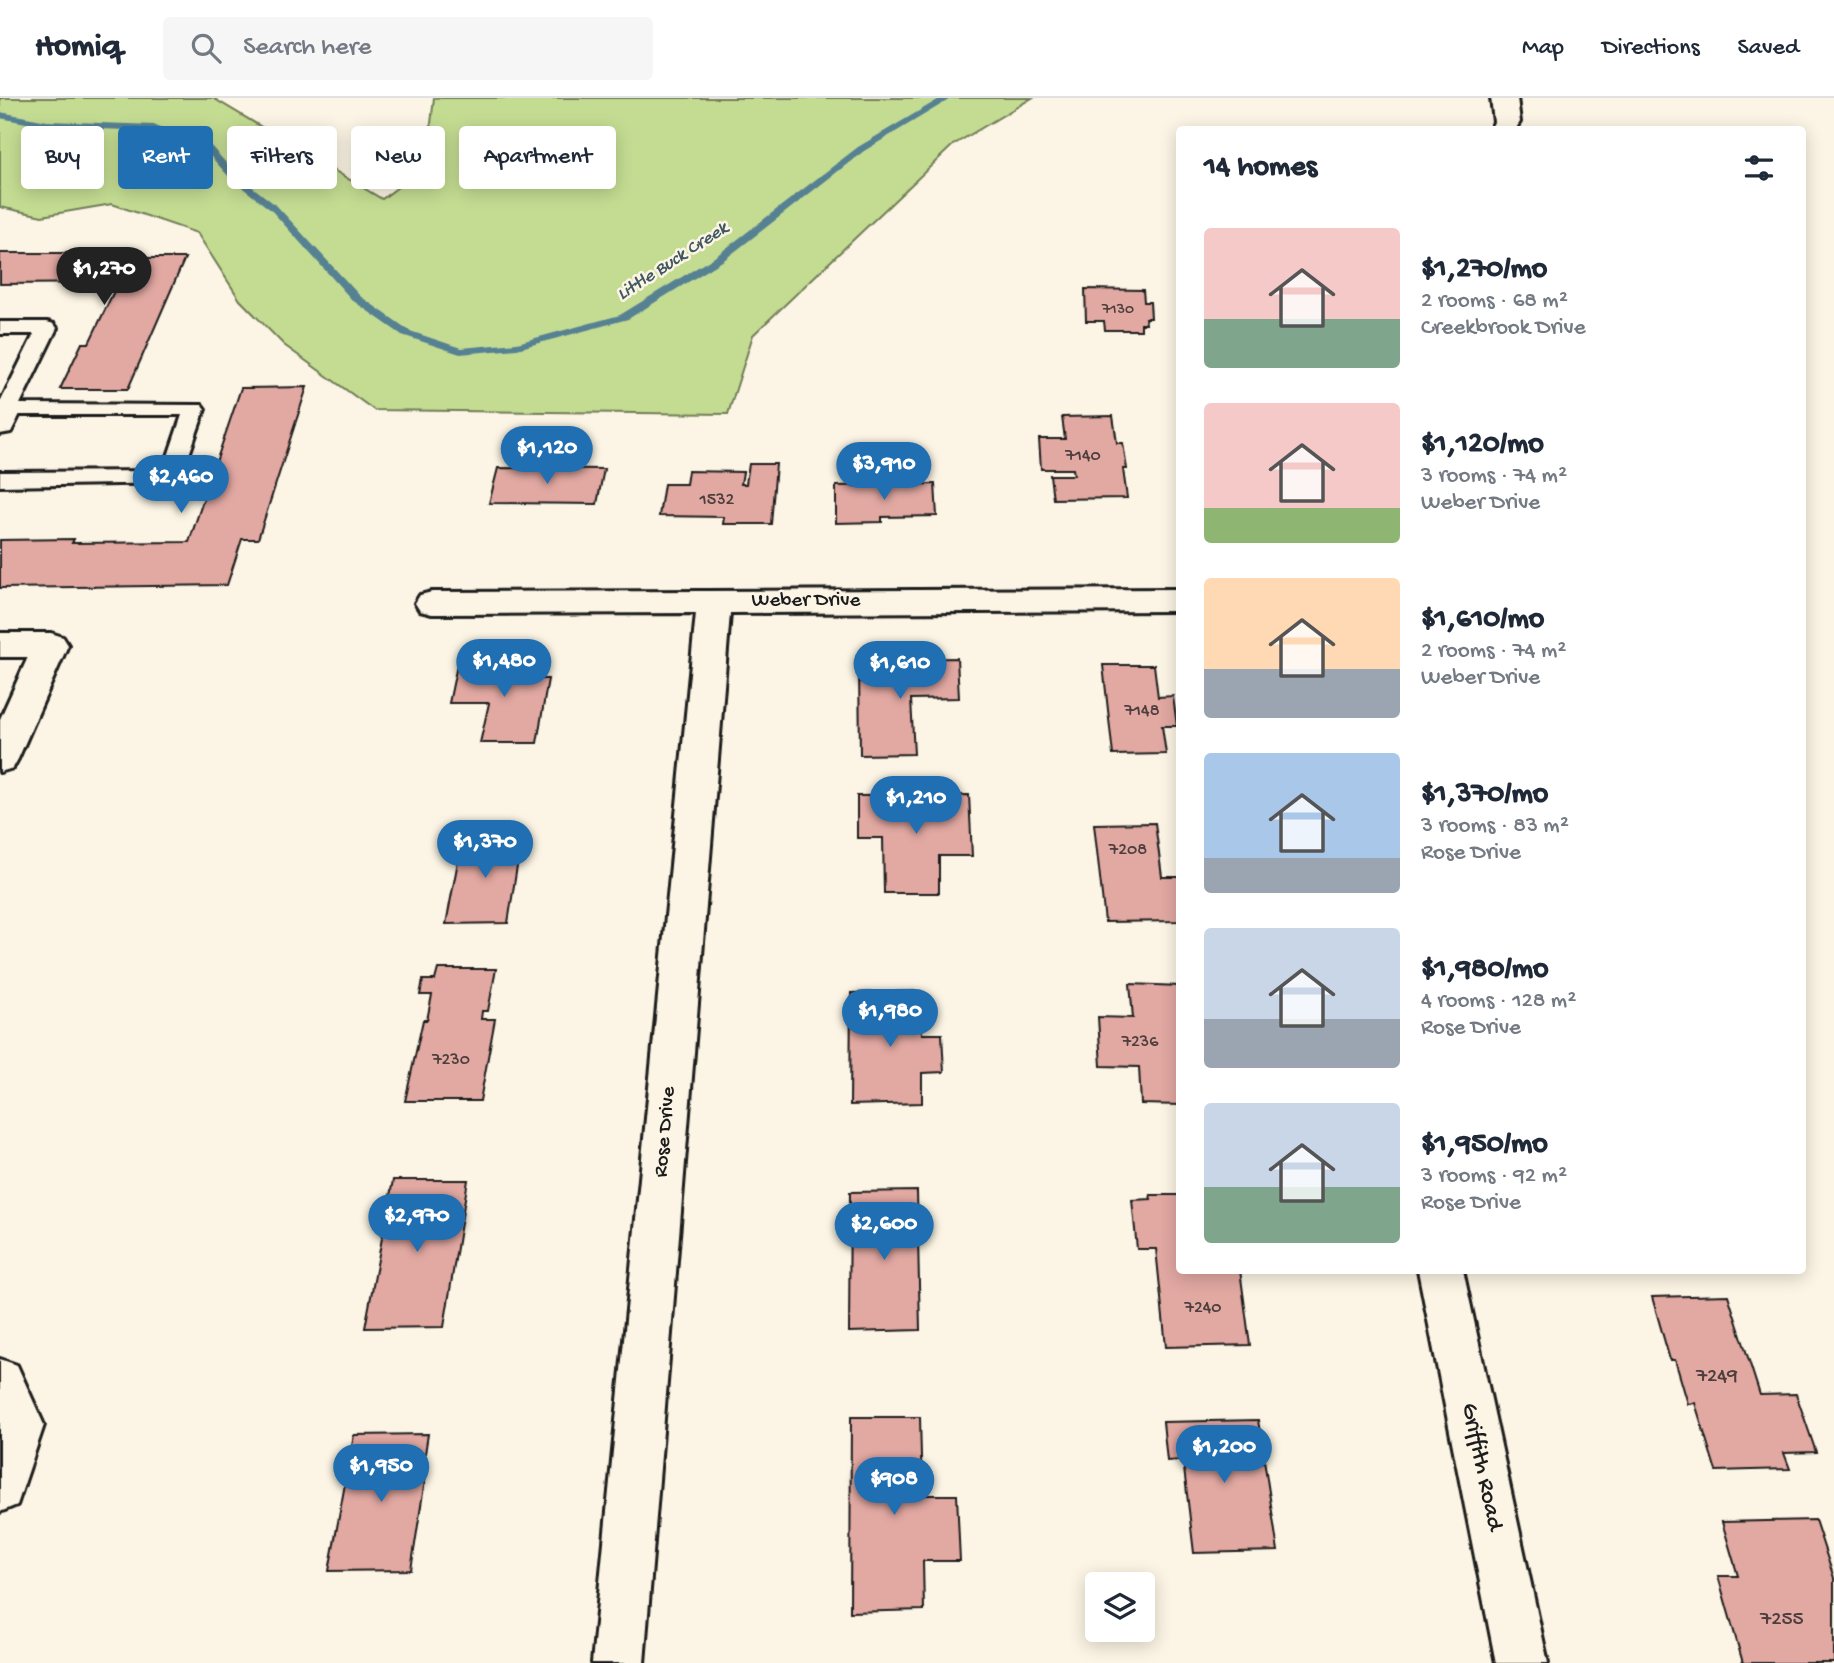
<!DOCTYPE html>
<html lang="en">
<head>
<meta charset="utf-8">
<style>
	:root { --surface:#fff; --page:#f6f6f7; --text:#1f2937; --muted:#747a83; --line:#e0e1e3; --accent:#1f6fb2 }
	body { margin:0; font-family:"Gochi Hand",sans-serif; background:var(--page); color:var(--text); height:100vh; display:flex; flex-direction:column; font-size:26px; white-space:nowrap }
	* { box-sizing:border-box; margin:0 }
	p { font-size:23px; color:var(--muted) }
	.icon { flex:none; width:38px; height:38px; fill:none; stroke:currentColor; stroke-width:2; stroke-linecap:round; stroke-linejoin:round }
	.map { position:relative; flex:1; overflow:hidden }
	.sheet { position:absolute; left:1176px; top:28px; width:630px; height:1148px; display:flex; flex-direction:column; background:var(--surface); border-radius:7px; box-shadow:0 4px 18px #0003 }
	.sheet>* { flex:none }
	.banner { position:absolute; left:21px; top:28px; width:665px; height:63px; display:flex; gap:14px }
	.tools { position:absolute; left:1085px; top:1474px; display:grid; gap:14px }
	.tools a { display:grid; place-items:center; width:70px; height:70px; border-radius:7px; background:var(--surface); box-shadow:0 4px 18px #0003; font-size:35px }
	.price { position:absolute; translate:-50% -60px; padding:0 16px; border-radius:24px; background:var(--accent); color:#fff; font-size:23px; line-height:46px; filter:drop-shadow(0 2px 4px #0008) }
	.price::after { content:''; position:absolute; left:50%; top:42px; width:21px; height:16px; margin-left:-10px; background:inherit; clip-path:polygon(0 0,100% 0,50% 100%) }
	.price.active { background:#222; color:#fff }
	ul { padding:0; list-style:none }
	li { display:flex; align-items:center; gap:21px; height:175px; padding:0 28px }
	li span { display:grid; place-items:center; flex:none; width:196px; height:140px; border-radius:7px; color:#555 }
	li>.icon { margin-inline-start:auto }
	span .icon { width:84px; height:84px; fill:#fffc; stroke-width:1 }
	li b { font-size:30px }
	h2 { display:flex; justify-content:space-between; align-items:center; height:84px; padding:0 28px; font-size:30px }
	.pill { padding:0 24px; border-radius:7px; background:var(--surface); box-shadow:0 4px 18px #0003; font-size:24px; line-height:63px }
	.pill.active { background:var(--accent); color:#fff }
	header { display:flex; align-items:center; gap:42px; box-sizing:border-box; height:98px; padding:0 35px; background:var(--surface); border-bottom:2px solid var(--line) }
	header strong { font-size:33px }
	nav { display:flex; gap:38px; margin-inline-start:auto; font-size:24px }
	.search { width:490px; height:63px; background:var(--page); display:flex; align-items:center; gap:18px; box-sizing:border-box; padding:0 24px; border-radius:7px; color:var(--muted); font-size:26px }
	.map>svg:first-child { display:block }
	.green { fill:#c4dc92; stroke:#707c57; stroke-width:2 }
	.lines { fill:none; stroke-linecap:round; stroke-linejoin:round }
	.stream { fill:#578192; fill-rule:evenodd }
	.building { fill:#e2a8a2; stroke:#1c1c1c; stroke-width:2 }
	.service-casing { stroke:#1c1c1c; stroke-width:6 }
	.minor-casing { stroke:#1c1c1c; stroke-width:6 }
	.service { fill:#fcf5e5; fill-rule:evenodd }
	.minor { fill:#fcf5e5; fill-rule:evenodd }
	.labels { text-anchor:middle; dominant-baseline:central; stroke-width:5; stroke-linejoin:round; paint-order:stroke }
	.far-number-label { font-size:16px; fill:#4e3f3e }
	.number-label { font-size:18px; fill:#4e3f3e }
	.far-water-label { font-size:19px; font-style:italic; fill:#3f5761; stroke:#fcf5e5 }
	.street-label { font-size:21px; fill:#1c1c1c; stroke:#fcf5e5 }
	.near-number-label { font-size:21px; fill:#4e3f3e }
	.near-street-label { font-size:24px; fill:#1c1c1c; stroke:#fcf5e5 }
</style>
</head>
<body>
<header>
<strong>Homiq</strong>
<div class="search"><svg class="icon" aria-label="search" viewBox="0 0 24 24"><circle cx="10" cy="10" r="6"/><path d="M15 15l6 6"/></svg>Search here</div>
<nav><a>Map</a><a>Directions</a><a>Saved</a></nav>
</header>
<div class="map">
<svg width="1834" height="1565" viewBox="0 0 1834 1565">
	<rect width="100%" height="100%" fill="#fcf5e5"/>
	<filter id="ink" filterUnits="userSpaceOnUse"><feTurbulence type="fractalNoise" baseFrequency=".0143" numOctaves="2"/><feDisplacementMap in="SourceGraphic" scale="14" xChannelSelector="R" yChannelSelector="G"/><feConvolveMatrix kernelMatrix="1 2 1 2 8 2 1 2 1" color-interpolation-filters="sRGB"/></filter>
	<g filter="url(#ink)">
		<polygon class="green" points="0,0 213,0 382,101 426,68 434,0 1032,0 953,47 753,237 728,316 374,312 284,247 240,202 197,135 112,106 42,118 0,109"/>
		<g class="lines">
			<polygon class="stream" points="941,0 952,0 864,53 724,162 628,221 517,251 460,256 402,237 352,202 271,112 231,81 203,50 153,33 47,29 0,20 0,14 47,23 154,27 209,46 237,77 277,108 360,198 410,233 461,250 517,245 620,217 716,158 858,49"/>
		</g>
		<g class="building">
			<polygon points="0,155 129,155 126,160 185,160 128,291 60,291 82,245 89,245 118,185 0,186"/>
			<polygon points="1085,191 1143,192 1144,204 1150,204 1151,220 1145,220 1146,226 1141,226 1141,232 1105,232 1104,223 1086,223"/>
			<polygon points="307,289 258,441 242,441 227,487 0,490 0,442 74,441 72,445 189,444 241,290"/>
			<polygon points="1113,318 1117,345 1123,345 1127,371 1123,371 1127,400 1053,401 1050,377 1074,377 1073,371 1041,371 1039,341 1065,341 1062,319"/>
			<polygon points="749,366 776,366 771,426 723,426 724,419 659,418 664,386 686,386 688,373 743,374 741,386 746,386"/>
			<polygon points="498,370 604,371 597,406 489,405"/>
			<polygon points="935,386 937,418 882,419 882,424 836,425 836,388"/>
			<polygon points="957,560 959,600 911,601 914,656 860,657 859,567 904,567 904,561"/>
			<polygon points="457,567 545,567 542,581 548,581 537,645 480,645 489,605 449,605"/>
			<polygon points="1103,567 1154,567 1158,599 1173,598 1177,628 1162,628 1166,656 1113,657"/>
			<polygon points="969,697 972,758 939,758 939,795 884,795 883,740 857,740 857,698"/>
			<polygon points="1155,725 1162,779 1180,779 1180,823 1105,824 1094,726"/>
			<polygon points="463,737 522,737 508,825 446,826"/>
			<polygon points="438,871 496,871 488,913 482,913 481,921 495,921 480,1003 405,1003 423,922 427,922 432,897 420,897 423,882 435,882"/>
			<polygon points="1130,886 1180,888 1180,1007 1141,1006 1139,969 1101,968 1098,919 1133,920"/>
			<polygon points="921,893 922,936 942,936 944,974 922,975 922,1005 850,1007 851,895"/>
			<polygon points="393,1082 468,1082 444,1229 365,1230"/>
			<polygon points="917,1093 920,1232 849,1234 850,1094"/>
			<polygon points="1150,1097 1180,1097 1180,1172 1240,1172 1250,1247 1166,1249 1156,1151 1137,1151 1132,1102 1151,1101"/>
			<polygon points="1728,1197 1760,1297 1796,1296 1816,1354 1784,1355 1790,1371 1716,1373 1695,1305 1688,1306 1675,1262 1670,1262 1652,1199"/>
			<polygon points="851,1319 920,1319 922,1397 957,1397 960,1463 923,1463 924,1512 850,1514"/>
			<polygon points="1258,1322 1278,1453 1194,1455 1183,1362 1167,1363 1163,1324"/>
			<polygon points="428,1336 421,1382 425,1382 411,1472 329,1473 354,1337"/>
			<polygon points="1815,1422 1834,1480 1834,1565 1743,1565 1718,1478 1738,1478 1722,1424"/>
		</g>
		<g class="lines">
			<g class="service-casing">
				<polygon id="service" points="0,224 47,224 54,226 57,230 20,306 202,307 205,311 179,385 0,388 0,374 163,373 182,317 0,317 0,305 34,236 0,236"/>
			</g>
			<g class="minor-casing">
				<g id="minor">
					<polygon points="1491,0 1517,0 1520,24 1515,32 1490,32 1494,24"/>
					<polygon points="0,303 18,305 22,312 11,334 0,336"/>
					<polygon points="1180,491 1180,513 730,515 644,1565 592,1565 696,515 432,516 420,513 415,505 420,497 432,494"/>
					<polygon points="0,535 51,535 63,539 68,547 18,661 13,670 0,674 0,621 28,559 0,559"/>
					<polygon points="1418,1172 1463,1172 1548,1565 1496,1565"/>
					<polygon points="0,1261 17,1267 44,1327 17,1407 0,1414"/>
				</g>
			</g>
			<use href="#service" class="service"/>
			<use href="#minor" class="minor"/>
		</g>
	</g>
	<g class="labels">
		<g class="far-number-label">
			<text x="1118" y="212">7130</text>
		</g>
		<g class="number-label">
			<text x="1083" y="358">7140</text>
			<text x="717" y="402">1532</text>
			<text x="1142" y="613">7148</text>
			<text x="1128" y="752">7208</text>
			<text x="1140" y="944">7236</text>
			<text x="451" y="962">7230</text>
			<text x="1203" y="1210">7240</text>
		</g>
		<g class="far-water-label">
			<text transform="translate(673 164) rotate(-33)">Little Buck Creek</text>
		</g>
		<g class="street-label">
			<text x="806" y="503">Weber Drive</text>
			<text transform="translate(666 1034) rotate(-85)">Rose Drive</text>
		</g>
		<g class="near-number-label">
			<text x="1717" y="1279">7249</text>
			<text x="1782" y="1522">7255</text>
		</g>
		<g class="near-street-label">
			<text transform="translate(1481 1369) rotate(78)">Griffith Road</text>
		</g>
	</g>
</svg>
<div class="tools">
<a><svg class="icon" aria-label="layers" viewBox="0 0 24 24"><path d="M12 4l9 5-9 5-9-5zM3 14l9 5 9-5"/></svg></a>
</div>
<b class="price active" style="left:104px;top:209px">$1,270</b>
<b class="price" style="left:547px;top:388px">$1,120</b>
<b class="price" style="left:884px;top:404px">$3,910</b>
<b class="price" style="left:181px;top:417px">$2,460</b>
<b class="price" style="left:504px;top:601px">$1,480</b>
<b class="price" style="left:900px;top:603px">$1,610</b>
<b class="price" style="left:916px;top:738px">$1,210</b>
<b class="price" style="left:485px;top:782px">$1,370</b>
<b class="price" style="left:890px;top:951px">$1,980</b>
<b class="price" style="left:417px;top:1156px">$2,970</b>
<b class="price" style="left:884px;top:1164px">$2,600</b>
<b class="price" style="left:1224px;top:1387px">$1,200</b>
<b class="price" style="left:381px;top:1406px">$1,950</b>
<b class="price" style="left:894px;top:1419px">$908</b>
<div class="banner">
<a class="pill">Buy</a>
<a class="pill active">Rent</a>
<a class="pill">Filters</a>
<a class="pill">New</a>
<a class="pill">Apartment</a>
</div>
<section class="sheet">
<h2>14 homes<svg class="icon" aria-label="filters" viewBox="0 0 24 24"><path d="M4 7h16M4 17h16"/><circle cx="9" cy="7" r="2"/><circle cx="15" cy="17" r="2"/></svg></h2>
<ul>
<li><span style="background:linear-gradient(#f6c9c9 65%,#7fa58c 0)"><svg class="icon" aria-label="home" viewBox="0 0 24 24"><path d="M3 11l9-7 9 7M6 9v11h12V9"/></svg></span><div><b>$1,270/mo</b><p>2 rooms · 68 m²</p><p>Creekbrook Drive</p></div></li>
<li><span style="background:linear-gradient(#f6c9c9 75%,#8fb573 0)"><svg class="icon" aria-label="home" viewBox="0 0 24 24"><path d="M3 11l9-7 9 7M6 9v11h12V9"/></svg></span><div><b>$1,120/mo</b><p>3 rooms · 74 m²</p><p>Weber Drive</p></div></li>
<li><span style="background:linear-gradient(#ffd9b3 65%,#9aa5b1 0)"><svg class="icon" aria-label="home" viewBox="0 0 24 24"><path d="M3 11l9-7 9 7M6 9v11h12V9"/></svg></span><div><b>$1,610/mo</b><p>2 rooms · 74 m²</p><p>Weber Drive</p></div></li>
<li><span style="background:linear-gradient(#a9c7e8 75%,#9aa5b1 0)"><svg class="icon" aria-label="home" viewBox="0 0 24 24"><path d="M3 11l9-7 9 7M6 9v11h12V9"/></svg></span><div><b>$1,370/mo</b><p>3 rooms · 83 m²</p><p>Rose Drive</p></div></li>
<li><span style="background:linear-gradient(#c9d6e8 65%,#9aa5b1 0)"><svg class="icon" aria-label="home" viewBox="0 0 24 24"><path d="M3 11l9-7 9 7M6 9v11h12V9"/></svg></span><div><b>$1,980/mo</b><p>4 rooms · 128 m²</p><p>Rose Drive</p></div></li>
<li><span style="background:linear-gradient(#c9d6e8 60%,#7fa58c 0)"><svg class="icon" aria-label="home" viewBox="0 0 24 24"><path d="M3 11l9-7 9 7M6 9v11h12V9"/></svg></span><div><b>$1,950/mo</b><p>3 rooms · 92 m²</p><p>Rose Drive</p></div></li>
</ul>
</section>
</div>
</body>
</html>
